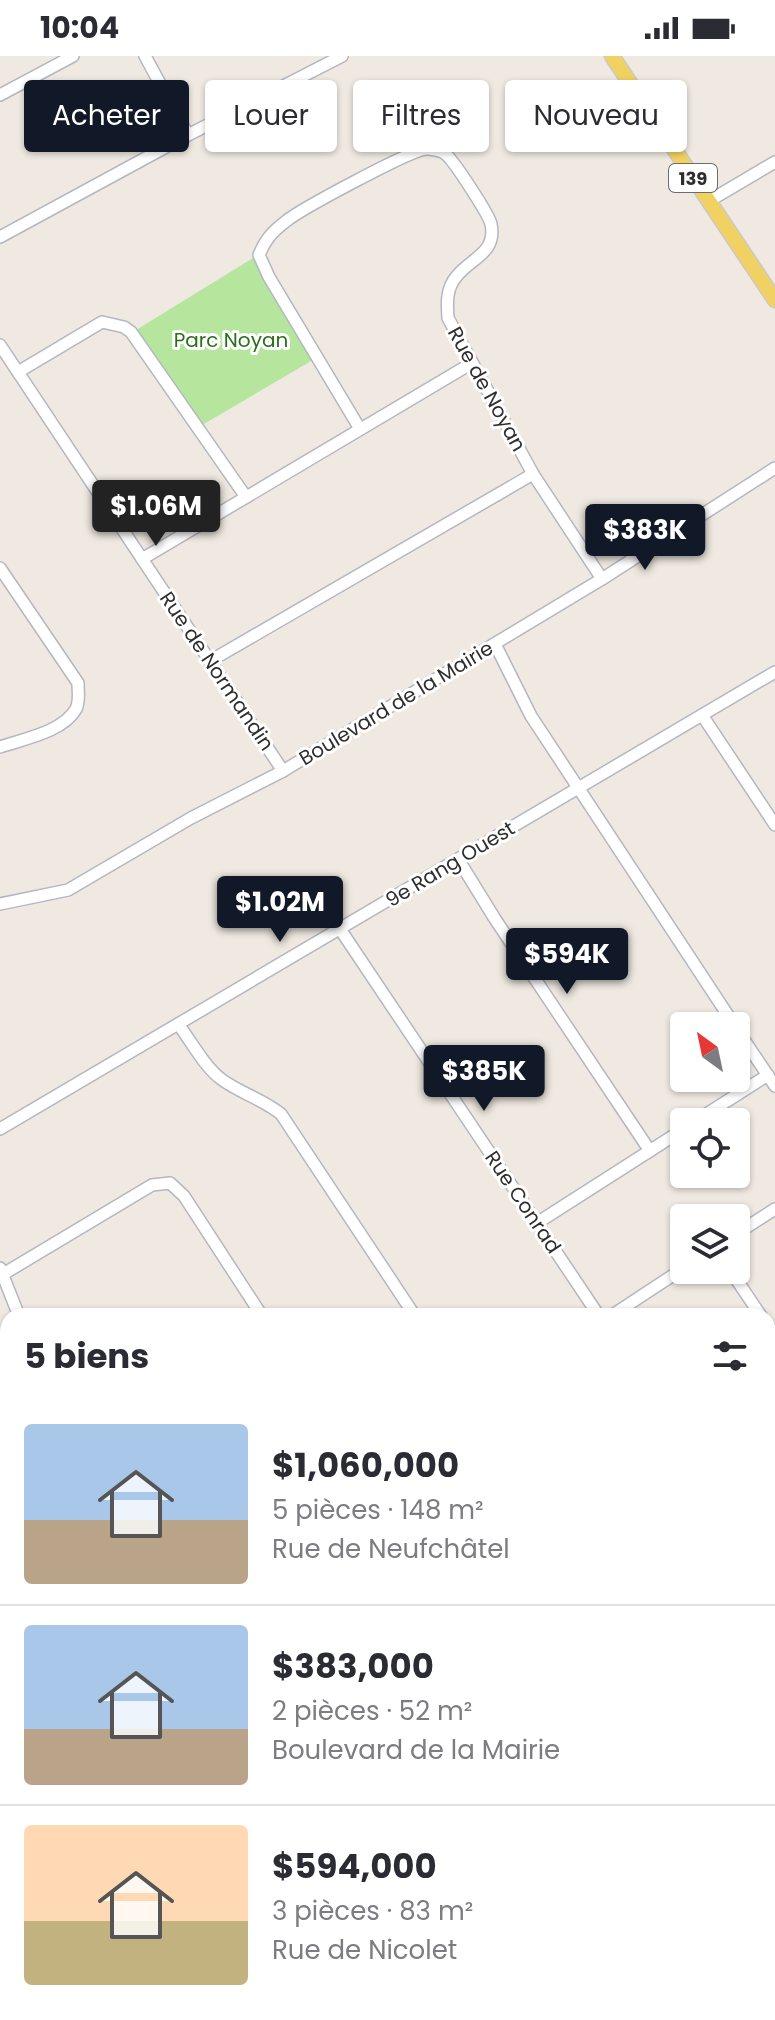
<!DOCTYPE html>
<html lang="fr">
<meta charset="utf-8">
<style>
:root{--surface:#fff;--page:#f2f2f3;--text:#2b2b33;--muted:#7c7c81;--line:#e1e1e2;--accent:#111827}
body{margin:0;font-family:Poppins,sans-serif;background:var(--page);color:var(--text);height:100vh;display:flex;flex-direction:column;font-size:30px;white-space:nowrap}
*{box-sizing:border-box;margin:0}
p{font-size:26px;color:var(--muted)}
.icon{flex:none;width:44px;height:44px;fill:none;stroke:currentColor;stroke-width:2;stroke-linecap:round;stroke-linejoin:round}
.map{position:relative;flex:1;overflow:hidden}
.drawer{position:absolute;left:0px;top:1252px;width:776px;height:712px;display:flex;flex-direction:column;background:var(--surface);border-radius:24px 24px 0 0;box-shadow:0 2px 6px #0004}
.drawer>*{flex:none}
.banner{position:absolute;left:24px;top:24px;width:728px;height:72px;display:flex;gap:16px}
.needle{width:52px;rotate:327deg}
.buttons{position:absolute;left:670px;top:956px;display:grid;gap:16px}
.buttons a{display:grid;place-items:center;width:80px;height:80px;border-radius:8px;background:var(--surface);box-shadow:0 2px 6px #0004;font-size:40px}
.price{position:absolute;translate:-50% -68px;padding:0 18px;border-radius:8px;background:var(--accent);color:#fff;font-size:26px;line-height:52px;filter:drop-shadow(0 2px 4px #0008)}
.price::after{content:'';position:absolute;left:50%;top:48px;width:24px;height:18px;margin-left:-12px;background:inherit;clip-path:polygon(0 0,100% 0,50% 100%)}
.price.active{background:#222;color:#fff}
ul{padding:0;list-style:none}
li{display:flex;align-items:center;gap:24px;height:200px;padding:0 24px}
li+li{border-top:2px solid var(--line)}
li span{display:grid;place-items:center;flex:none;width:224px;height:160px;border-radius:8px;color:#555}
li>.icon{margin-inline-start:auto}
span .icon{width:96px;height:96px;fill:#fffc;stroke-width:1}
li b{font-size:34px}
h2{display:flex;justify-content:space-between;align-items:center;height:96px;padding:0 24px;font-size:34px}
.chip{padding:0 28px;border-radius:8px;background:var(--surface);box-shadow:0 2px 6px #0004;font-size:28px;line-height:72px}
.chip.active{background:var(--accent);color:#fff}
.status{display:flex;justify-content:space-between;align-items:center;height:56px;padding:0 40px;background:var(--surface);direction:ltr}
.status svg{height:22px;fill:currentColor}
.map>svg:first-child{display:block}
</style>
<div class="status"><b>10:04</b><svg viewBox="0 0 49 12"><path d="M0 12V9h3v3zM5 12V6h3v6zM10 12V3h3v9zM15 12V0h3v12zM26 1h20v11H26zM47 4h2v5h-2z"/></svg></div>
<div class="map">
<svg width="775" height="1964" viewBox="0 0 775 1964">
<rect width="100%" height="100%" fill="#efe9e1"/>
<g fill="#b6e59e">
<path d="M258,199l60,102 -121,71 -61,-98z"/>
<path d="M775,1750v157l-7,-16v-137z"/>
</g>
<g fill="none" stroke-linecap="round" stroke-linejoin="round">
<g stroke="#b4b7c1" stroke-width="14">
<g id="minor">
<path d="M145,0l43,79"/>
<path d="M0,39l73,-39"/>
<path d="M709,145l66,-39"/>
<path d="M0,181l188,-102 154,-79"/>
<path d="M0,289l283,426"/>
<path d="M18,316l84,-50 22,5 7,5 115,165"/>
<path d="M360,373l-91,-152 -10,-22c6,-15 13,-23 26,-33 14,-12 127,-73 142,-73 4,0 14,2 17,4 8,4 45,62 47,71 6,30 -21,34 -35,53 -10,12 -9,27 -8,41l85,156 69,105"/>
<path d="M142,503l330,-196"/>
<path d="M0,512l78,115c0,8 2,18 -2,26 -13,23 -53,30 -76,38"/>
<path d="M495,588l36,72 204,310"/>
<path d="M210,605l323,-187"/>
<path d="M702,659l73,110"/>
<path d="M458,803l37,60 155,232"/>
<path d="M0,848l68,-14 123,-72 92,-47 319,-192 173,-111"/>
<path d="M340,873l259,387"/>
<path d="M178,968c13,17 26,42 43,55 19,14 41,20 60,35l134,202"/>
<path d="M736,972l39,58"/>
<path d="M694,1066l74,-47"/>
<path d="M0,1073l775,-457"/>
<path d="M537,1167l147,-94"/>
<path d="M736,1178l39,-25"/>
<path d="M0,1212l19,48"/>
<path d="M730,1214l31,46"/>
<path d="M0,1220l152,-91 18,-2 14,13 78,120"/>
<path d="M611,1260l73,-48"/>
<path d="M768,1270l7,11"/>
<path d="M0,1373l8,-6"/>
<path d="M0,1465l8,12"/>
<path d="M768,1514l7,10"/>
<path d="M0,1691l8,12"/>
<path d="M0,1726l8,-4"/>
<path d="M768,1919l7,16"/>
<path d="M181,1956l6,8"/>
<path d="M646,1956l3,8"/>
<path d="M225,1964l13,-8"/>
<path d="M556,1964l12,-8"/>
</g>
</g>
<g stroke="#c9c9c9" stroke-width="17">
<path id="major" d="M612,0l163,244"/>
</g>
<g stroke="#c9c9c9" stroke-width="19">
<g id="highway">
<path d="M768,1725l7,-5"/>
<path d="M768,1744l7,-5"/>
<path d="M391,1964l13,-8"/>
<path d="M424,1964l12,-8"/>
</g>
</g>
<use href="#minor" stroke="#fff" stroke-width="11"/>
<use href="#major" stroke="#f2d163" stroke-width="14"/>
<use href="#highway" stroke="#ffa35c" stroke-width="16"/>
</g>
<g text-anchor="middle" dominant-baseline="central" stroke-width="6" stroke-linejoin="round" paint-order="stroke">
<rect fill="#fff" stroke="#6d6d6d" stroke-width="2" x="669" y="108" width="48" height="28" rx="6"/>
<g font-size="18" font-weight="bold" fill="#2e2e2e">
<text x="693" y="122">139</text>
</g>
<g font-size="20" fill="#2c6e1b" stroke="#fff">
<text x="231" y="284">Parc Noyan</text>
</g>
<g font-size="20" fill="#2e2e2e" stroke="#fff">
<text transform="translate(487 333) rotate(61)">Rue de Noyan</text>
<text transform="translate(217 615) rotate(56)">Rue de Normandin</text>
<text transform="translate(396 647) rotate(-31)">Boulevard de la Mairie</text>
<text transform="translate(450 808) rotate(-31)">9e Rang Ouest</text>
<text transform="translate(523 1146) rotate(56)">Rue Conrad</text>
</g>
</g>
</svg>
<div class="buttons">
<a><svg class="needle" viewBox="-14 -14 28 28"><path d="M0-13l5 13h-10z" fill="#e53935"/><path d="M0 13l5-13h-10z" fill="#7c7c81"/></svg></a>
<a><svg class="icon" aria-label="locate" viewBox="0 0 24 24"><circle cx="12" cy="12" r="6"/><path d="M12 2v4M12 18v4M2 12h4M18 12h4"/></svg></a>
<a><svg class="icon" aria-label="layers" viewBox="0 0 24 24"><path d="M12 4l9 5-9 5-9-5zM3 14l9 5 9-5"/></svg></a>
</div>
<b class="price active" style="left:156px;top:492px">$1.06M</b>
<b class="price" style="left:645px;top:516px">$383K</b>
<b class="price" style="left:280px;top:888px">$1.02M</b>
<b class="price" style="left:567px;top:940px">$594K</b>
<b class="price" style="left:484px;top:1057px">$385K</b>
<div class="banner">
<a class="chip active">Acheter</a>
<a class="chip">Louer</a>
<a class="chip">Filtres</a>
<a class="chip">Nouveau</a>
</div>
<section class="drawer">
<h2>5 biens<svg class="icon" aria-label="filters" viewBox="0 0 24 24"><path d="M4 7h16M4 17h16"/><circle cx="9" cy="7" r="2"/><circle cx="15" cy="17" r="2"/></svg></h2>
<ul>
<li><span style="background:linear-gradient(#a9c7e8 60%,#b9a48a 0)"><svg class="icon" aria-label="home" viewBox="0 0 24 24"><path d="M3 11l9-7 9 7M6 9v11h12V9"/></svg></span><div><b>$1,060,000</b><p>5 pièces · 148 m²</p><p>Rue de Neufchâtel</p></div></li>
<li><span style="background:linear-gradient(#a9c7e8 65%,#b9a48a 0)"><svg class="icon" aria-label="home" viewBox="0 0 24 24"><path d="M3 11l9-7 9 7M6 9v11h12V9"/></svg></span><div><b>$383,000</b><p>2 pièces · 52 m²</p><p>Boulevard de la Mairie</p></div></li>
<li><span style="background:linear-gradient(#ffd9b3 60%,#c2b280 0)"><svg class="icon" aria-label="home" viewBox="0 0 24 24"><path d="M3 11l9-7 9 7M6 9v11h12V9"/></svg></span><div><b>$594,000</b><p>3 pièces · 83 m²</p><p>Rue de Nicolet</p></div></li>
</ul>
</section>
</div>
